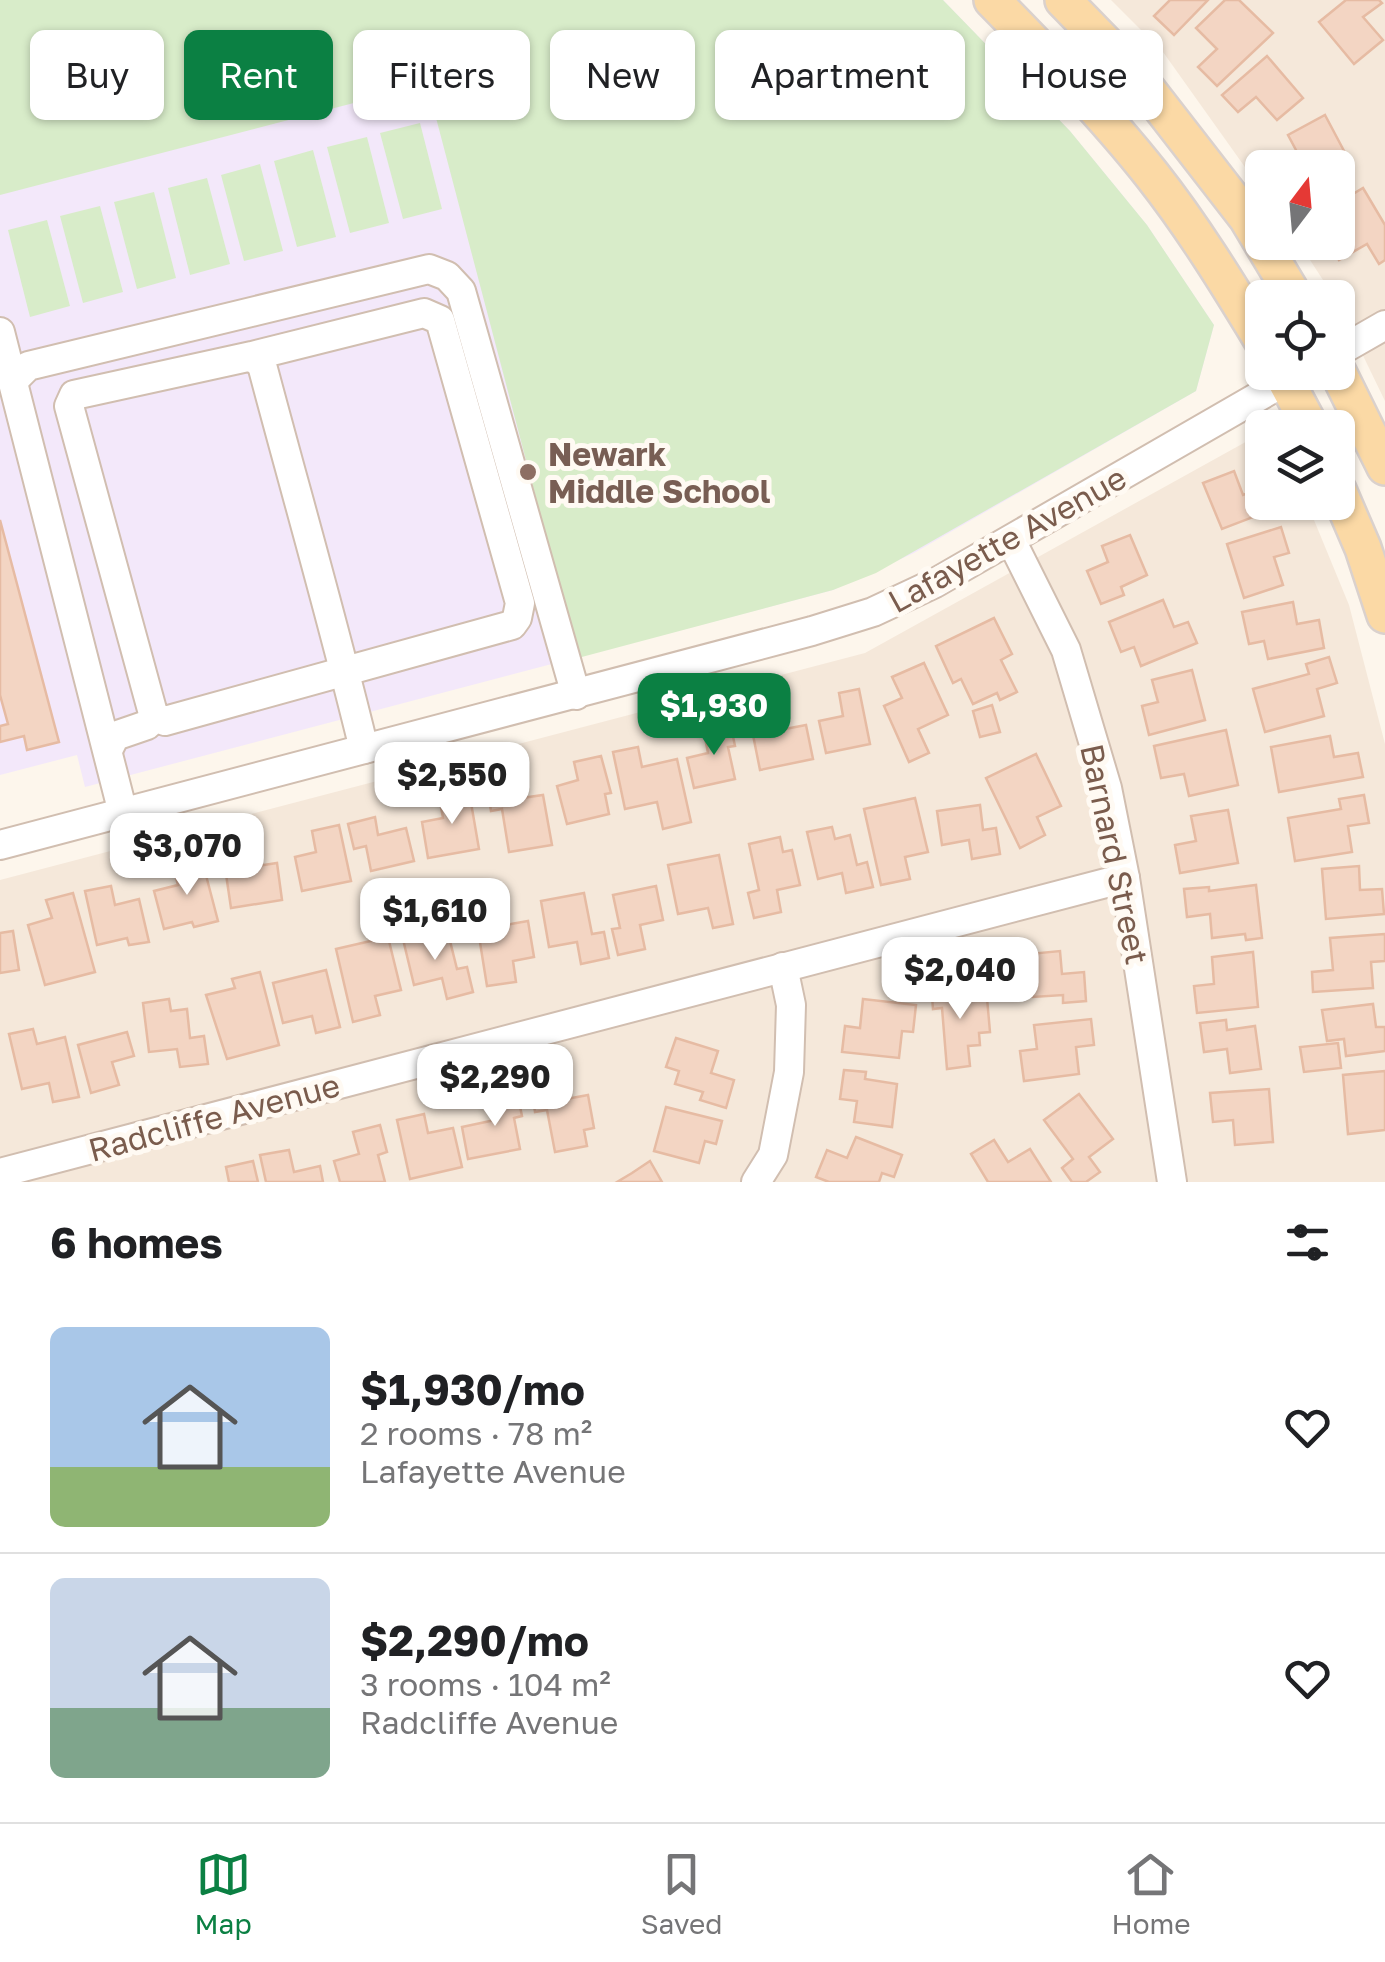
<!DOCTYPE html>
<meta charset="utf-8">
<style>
:root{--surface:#fff;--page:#f2f2f2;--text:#202124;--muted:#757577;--line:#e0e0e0;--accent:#0b8043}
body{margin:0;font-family:"Golos Text",sans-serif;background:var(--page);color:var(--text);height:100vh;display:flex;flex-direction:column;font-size:38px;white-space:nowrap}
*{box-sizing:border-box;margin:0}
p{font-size:32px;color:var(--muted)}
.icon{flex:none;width:55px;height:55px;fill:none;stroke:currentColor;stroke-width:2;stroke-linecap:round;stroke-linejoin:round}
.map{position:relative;height:1182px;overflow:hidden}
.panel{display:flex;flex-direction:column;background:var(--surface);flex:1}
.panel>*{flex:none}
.guide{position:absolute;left:30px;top:30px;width:1325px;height:90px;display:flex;gap:20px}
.needle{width:65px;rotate:16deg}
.buttons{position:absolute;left:1245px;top:150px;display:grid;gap:20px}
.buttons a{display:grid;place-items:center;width:110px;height:110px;border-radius:15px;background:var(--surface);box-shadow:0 2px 8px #0004;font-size:50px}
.price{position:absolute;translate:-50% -85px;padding:0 22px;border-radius:20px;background:#fff;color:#222;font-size:32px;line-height:65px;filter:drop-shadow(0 2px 5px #0008)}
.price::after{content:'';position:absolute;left:50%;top:60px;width:30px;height:22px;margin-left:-15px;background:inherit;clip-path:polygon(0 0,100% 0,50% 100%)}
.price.current{background:var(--accent);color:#fff}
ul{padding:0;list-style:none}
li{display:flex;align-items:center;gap:30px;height:250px;padding:0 50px}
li+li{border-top:2px solid var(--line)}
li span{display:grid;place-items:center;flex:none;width:280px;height:200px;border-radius:15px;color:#555}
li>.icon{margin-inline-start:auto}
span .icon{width:120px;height:120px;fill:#fffc;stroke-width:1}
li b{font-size:42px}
h2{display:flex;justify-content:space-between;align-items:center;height:120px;padding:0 50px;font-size:42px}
.tag{padding:0 35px;border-radius:15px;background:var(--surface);box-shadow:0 2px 8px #0004;font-size:35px;line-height:90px}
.tag.current{background:var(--accent);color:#fff}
.tab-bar{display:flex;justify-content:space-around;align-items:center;height:140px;border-top:2px solid var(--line);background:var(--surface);font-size:28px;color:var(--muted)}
.tab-bar a{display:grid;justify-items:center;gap:5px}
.tab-bar .current{color:var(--accent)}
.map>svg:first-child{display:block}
</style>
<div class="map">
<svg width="1385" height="1182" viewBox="0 0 1385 1182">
<rect width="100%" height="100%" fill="#fdf6ec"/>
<g fill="#f5e8da">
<path d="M1111,0h274v401l-47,-97v-6l-4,-1 -35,-54 39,-1v-74h-76v23l-99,-139z"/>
<path d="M1251,439h11v63l45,1 42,102 36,139v438h-1385v-302l865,-227z"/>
</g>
<path fill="#f3e8fa" d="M0,0h943l127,131 77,94 67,100 -18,66 -282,162 -81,37 -748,197 -8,-32 -77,20z"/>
<g fill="#d8ecc9">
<path d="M0,0h943l127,131 77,94 67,100 -18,66 -320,182 -43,17 -255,68 -148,-563 88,-22 -3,-12 -515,134z"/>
<path d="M420,123l22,86 -39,10 -23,-86z"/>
<path d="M367,137l22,86 -39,10 -23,-86z"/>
<path d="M313,150l23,87 -39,10 -23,-86z"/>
<path d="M260,164l23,87 -39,10 -23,-86z"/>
<path d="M207,178l23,86 -40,11 -22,-87z"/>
<path d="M154,192l22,86 -39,11 -23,-87z"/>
<path d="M100,206l23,86 -40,11 -23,-87z"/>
<path d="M47,220l23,86 -40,11 -22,-87z"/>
</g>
<g fill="#f3d5c3" stroke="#e6bba3" stroke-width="2.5">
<path d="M1170,0h38l-34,35 -20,-19z"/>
<path d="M1225,0h14l34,33 -56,53 -19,-19 19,-18 -21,-21z"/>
<path d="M1346,0h33l3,3 -19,14 20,23 -29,24 -35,-42z"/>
<path d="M1267,56l36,42 -26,22 -21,-23 -18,15 -16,-17z"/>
<path d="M1325,115l27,51 -14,8v-6h-39l5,-3 -16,-30z"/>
<path d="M1363,188l22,37v35l-6,4 -12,-20 -28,16 -11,-18h10v-39z"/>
<path d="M1234,471l9,24 19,-7v14h10l2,7 -52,20 -19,-46z"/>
<path d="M0,520l59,222 -32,8 -3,-14 -24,6v-16l8,-2 -8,-29z"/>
<path d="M1281,527l8,26 -15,4 9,28 -39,13 -17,-54z"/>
<path d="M1130,535l17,40 -26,12 3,8 -23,9 -14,-33 21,-9 -6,-16z"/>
<path d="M1163,600l11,27 14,-5 9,21 -56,23 -7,-19 -13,5 -12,-30z"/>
<path d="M1293,602l4,22 22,-4 5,28 -56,11 -4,-18 -15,3 -7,-32z"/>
<path d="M994,618l18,36 -11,6 16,32 -17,8 -3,-7 -24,11 -12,-25 -8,4 -17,-37z"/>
<path d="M1329,657l8,26 -20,6 7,27 -59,16 -12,-43 56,-15 -3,-10z"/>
<path d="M924,663l24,52 -30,14 11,24 -20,9 -25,-56 18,-8 -10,-21z"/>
<path d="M1192,670l13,50 -56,15 -7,-29 16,-4 -6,-22z"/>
<path d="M859,689l11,55 -44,9 -7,-32 24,-5 -4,-23z"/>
<path d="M992,705l8,27 -20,5 -7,-26z"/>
<path d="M777,710l3,20 26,-5 7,34 -53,11 -11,-55z"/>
<path d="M730,722l5,24 -7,1 7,32 -41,9 -7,-30 21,-5 -5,-25z"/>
<path d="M1226,730l12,55 -49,11 -5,-22 -23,4 -7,-32z"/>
<path d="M1330,736l4,21 24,-4 5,24 -84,15 -8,-45z"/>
<path d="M638,747l4,20 35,-8 14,63 -28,7 -6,-27 -32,7 -12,-57z"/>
<path d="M1036,754l25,52 -24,11 8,18 -25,13 -34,-70z"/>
<path d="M601,756l10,37 -6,1 4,20 -42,10 -10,-38 21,-6 -4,-18z"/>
<path d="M512,781l3,18 28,-4 9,50 -43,7 -7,-43 -11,2 -4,-26z"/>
<path d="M469,791l10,58 -51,9 -6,-36 21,-4 -4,-22z"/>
<path d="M1364,795l5,28 -21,3 4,26 -57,9 -7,-43 53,-9 -2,-10z"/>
<path d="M915,798l13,54 -23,5 5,22 -29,6 -17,-76z"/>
<path d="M980,805l3,25 13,-2 4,26 -28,5 -3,-19 -27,5 -5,-34z"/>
<path d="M1228,810l10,53 -58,10 -5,-28 21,-4 -5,-25z"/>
<path d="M375,817l3,18 28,-7 8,33 -43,10 -5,-25 -12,3 -6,-25z"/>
<path d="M339,825l12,56 -49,10 -7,-34 21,-5 -4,-21z"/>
<path d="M832,827l3,12 15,-4 7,30 10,-3 6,25 -27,6 -4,-20 -24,6 -11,-47z"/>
<path d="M780,837l3,15 9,-2 8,35 -23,5 4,22 -27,6 -6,-25 11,-3 -10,-46z"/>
<path d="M247,850l3,17 27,-4 5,37 -51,8 -8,-54z"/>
<path d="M719,855l14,69 -20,4 -5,-20 -30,6 -10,-49z"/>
<path d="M202,860l16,61 -24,6 -2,-5 -28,7 -10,-38 24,-6 -5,-18z"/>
<path d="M1359,866l1,24 22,-1 2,25 -58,5 -4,-50z"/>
<path d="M1256,885l6,53 -16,2 -1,-6 -33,4 -2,-24 -23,3 -3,-28 25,-2v4z"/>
<path d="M111,886l4,19 24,-6 10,43 -20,3 -2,-7 -30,7 -12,-54z"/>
<path d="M656,886l7,34 -23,5 5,24 -27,6 -6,-26 8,-1 -7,-33z"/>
<path d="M73,893l22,79 -50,13 -17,-60 24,-7 -6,-18z"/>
<path d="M584,893l8,41 12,-2 5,26 -28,6 -4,-22 -28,5 -8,-46z"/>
<path d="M528,921l6,36 -21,4 3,21 -29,4 -9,-56z"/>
<path d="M425,926l5,19 20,-4 7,28 10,-2 6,25 -26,7 -5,-21 -28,7 -13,-54z"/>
<path d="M13,931l6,39 -19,3v-40z"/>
<path d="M1385,934v27l-14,1 2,26 -60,4 -1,-20 21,-2 -3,-32z"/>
<path d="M388,937l13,53 -26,6 5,19 -27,7 -17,-73z"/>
<path d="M1060,951l2,23 22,-2 2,29 -23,2v-8l-30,2 -4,-43z"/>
<path d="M1253,952l5,55 -61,6 -3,-27 20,-2 -2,-27z"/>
<path d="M326,970l14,57 -24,6 -4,-17 -29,7 -10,-40z"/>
<path d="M260,972l19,73 -52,14 -21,-64 29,-7 -3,-9z"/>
<path d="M959,981l2,19 26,-2 3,34 -11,1 1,12 -12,1 2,20 -23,3 -5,-61 -9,1 -2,-26z"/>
<path d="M169,999l2,12 16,-2 3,29 14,-2 4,28 -28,3 -3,-18 -28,3 -6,-49z"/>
<path d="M863,999l53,6 -3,27 -11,-1 -3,27 -57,-6 3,-26 15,2z"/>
<path d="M1373,1004l3,23h9v24l-39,5 -2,-17 -17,2 -5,-31z"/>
<path d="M1091,1019l3,26 -18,2 3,27 -55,7 -4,-30 17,-2 -3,-24z"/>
<path d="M1226,1020l1,10 28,-4 6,43 -31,4 -3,-24 -23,3 -4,-29z"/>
<path d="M33,1029l4,15 28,-7 14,60 -26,5 -4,-19 -27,6 -13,-55z"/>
<path d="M127,1032l7,24 -22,6 7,23 -28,8 -13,-48z"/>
<path d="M676,1038l42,13 -7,22 23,7 -8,28 -26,-8 3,-8 -28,-8 4,-13 -13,-4z"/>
<path d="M1338,1043l3,25 -37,4 -4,-25z"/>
<path d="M844,1070l22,2 -1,7 32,5 -5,43 -38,-5 3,-21 -17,-2z"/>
<path d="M1385,1071v59l-37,4 -5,-59z"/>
<path d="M557,1081l4,19 27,-5 6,33 -10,2 3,16 -32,6 -8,-42 -12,2 -4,-26z"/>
<path d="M1269,1089l4,53 -38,3 -2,-25 -20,2 -3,-29z"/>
<path d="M517,1092l5,24 -8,2 6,31 -52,10 -6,-32 33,-7 -4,-22z"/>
<path d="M1079,1094l34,45 -24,18 11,15 -14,10h-14l-10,-14 11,-9 -29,-39z"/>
<path d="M666,1107l56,14 -6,23 -11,-3 -6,22 -45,-12z"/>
<path d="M424,1114l4,19 25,-5 9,39 -52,12 -13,-59z"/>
<path d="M380,1125l7,27 -9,3 7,27h-45l-6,-21 25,-7 -6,-22z"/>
<path d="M856,1137l46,18 -8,22 -12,-4 -3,9h-50l-13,-5 11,-27 20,8z"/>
<path d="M994,1140l14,22 22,-13 21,33h-63l-17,-28z"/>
<path d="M289,1150l5,22 26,-6 3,16h-57l-6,-27z"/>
<path d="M253,1161l5,21h-29l-3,-15z"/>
<path d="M650,1161l12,21h-45l15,-9z"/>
</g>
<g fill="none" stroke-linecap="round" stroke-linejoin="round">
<g stroke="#d1beb0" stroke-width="32">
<g id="minor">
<path d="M0,332l123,481"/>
<path d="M1338,352l47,-27"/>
<path d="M252,356l172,-43 16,7 80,283 -3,15 -5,7 -347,96 -11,-4 -85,-311 5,-11 178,-39 10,9c34,128 71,256 102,384"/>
<path d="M15,379l13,-13 401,-97 18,7 14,15 115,404"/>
<path d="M1011,540l55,110 41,138 18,90 47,304"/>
<path d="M108,750l7,-14 32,-11 7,-8"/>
<path d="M0,845l812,-214 61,-19 62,-29 366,-211"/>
<path d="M0,1173l1125,-295"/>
<path d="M756,1182l17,-27 16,-83 2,-67 -8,-38"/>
</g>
</g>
<g stroke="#dad1cd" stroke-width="40">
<g id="major">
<path d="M992,0c55,56 111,113 160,175 41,52 76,109 110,165"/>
<path d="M1063,0l73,75 111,143 48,80"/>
<path d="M1281,372l30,56"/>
<path d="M1338,372l47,95"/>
<path d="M1338,490l25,58 22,67"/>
</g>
</g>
<use href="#minor" stroke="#fff" stroke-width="28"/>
<use href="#major" stroke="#fbd9a5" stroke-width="35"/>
</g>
<circle fill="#8d6e63" stroke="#fffaf3" stroke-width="4" cx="528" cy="472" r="10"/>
<g text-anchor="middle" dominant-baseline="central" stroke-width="10" stroke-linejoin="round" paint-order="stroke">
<g font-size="32" font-weight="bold" fill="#785e54" stroke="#fffaf3" text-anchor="start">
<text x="548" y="454">Newark<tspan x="548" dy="37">Middle School</tspan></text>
</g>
<g font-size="32" fill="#7a5c4d" stroke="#fffaf3">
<text transform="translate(1007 539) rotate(-29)">Lafayette Avenue</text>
<text transform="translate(1115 854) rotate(78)">Barnard Street</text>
<text transform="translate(214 1117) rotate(-15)">Radcliffe Avenue</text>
</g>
</g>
</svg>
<div class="buttons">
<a><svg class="needle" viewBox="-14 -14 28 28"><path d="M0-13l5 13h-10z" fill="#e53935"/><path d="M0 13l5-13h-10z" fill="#757577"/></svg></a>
<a><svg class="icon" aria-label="locate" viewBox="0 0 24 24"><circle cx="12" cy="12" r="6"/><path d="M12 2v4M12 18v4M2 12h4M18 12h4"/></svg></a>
<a><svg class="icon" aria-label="layers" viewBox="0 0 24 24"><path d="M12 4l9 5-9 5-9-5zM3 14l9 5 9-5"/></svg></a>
</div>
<b class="price current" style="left:714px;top:758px">$1,930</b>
<b class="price" style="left:452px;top:827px">$2,550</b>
<b class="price" style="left:187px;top:898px">$3,070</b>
<b class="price" style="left:435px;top:963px">$1,610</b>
<b class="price" style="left:960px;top:1022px">$2,040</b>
<b class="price" style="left:495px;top:1129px">$2,290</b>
<div class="guide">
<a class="tag">Buy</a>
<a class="tag current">Rent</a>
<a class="tag">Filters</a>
<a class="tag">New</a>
<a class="tag">Apartment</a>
<a class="tag">House</a>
</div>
</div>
<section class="panel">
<h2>6 homes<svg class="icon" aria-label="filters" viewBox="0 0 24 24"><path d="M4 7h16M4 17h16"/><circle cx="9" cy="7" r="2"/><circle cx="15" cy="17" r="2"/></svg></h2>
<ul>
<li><span style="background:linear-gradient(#a9c7e8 70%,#8fb573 0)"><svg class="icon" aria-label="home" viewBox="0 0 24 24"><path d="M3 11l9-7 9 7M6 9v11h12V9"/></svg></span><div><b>$1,930/mo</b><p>2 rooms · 78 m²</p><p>Lafayette Avenue</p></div><svg class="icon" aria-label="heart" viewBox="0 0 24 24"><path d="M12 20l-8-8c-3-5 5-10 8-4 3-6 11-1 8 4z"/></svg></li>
<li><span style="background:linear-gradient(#c9d6e8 65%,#7fa58c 0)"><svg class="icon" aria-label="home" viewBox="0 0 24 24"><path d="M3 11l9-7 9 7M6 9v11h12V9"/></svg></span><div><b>$2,290/mo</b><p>3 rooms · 104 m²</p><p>Radcliffe Avenue</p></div><svg class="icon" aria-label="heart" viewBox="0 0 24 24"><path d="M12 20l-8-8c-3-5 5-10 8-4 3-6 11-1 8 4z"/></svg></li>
</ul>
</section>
<nav class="tab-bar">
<a class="current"><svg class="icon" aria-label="map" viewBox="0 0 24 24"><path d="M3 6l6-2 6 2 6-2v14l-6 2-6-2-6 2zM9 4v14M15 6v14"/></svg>Map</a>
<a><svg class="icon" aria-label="saved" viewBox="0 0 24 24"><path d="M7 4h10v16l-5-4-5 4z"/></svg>Saved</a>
<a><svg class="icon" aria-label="home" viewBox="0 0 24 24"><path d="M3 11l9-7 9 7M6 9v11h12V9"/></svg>Home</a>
</nav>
